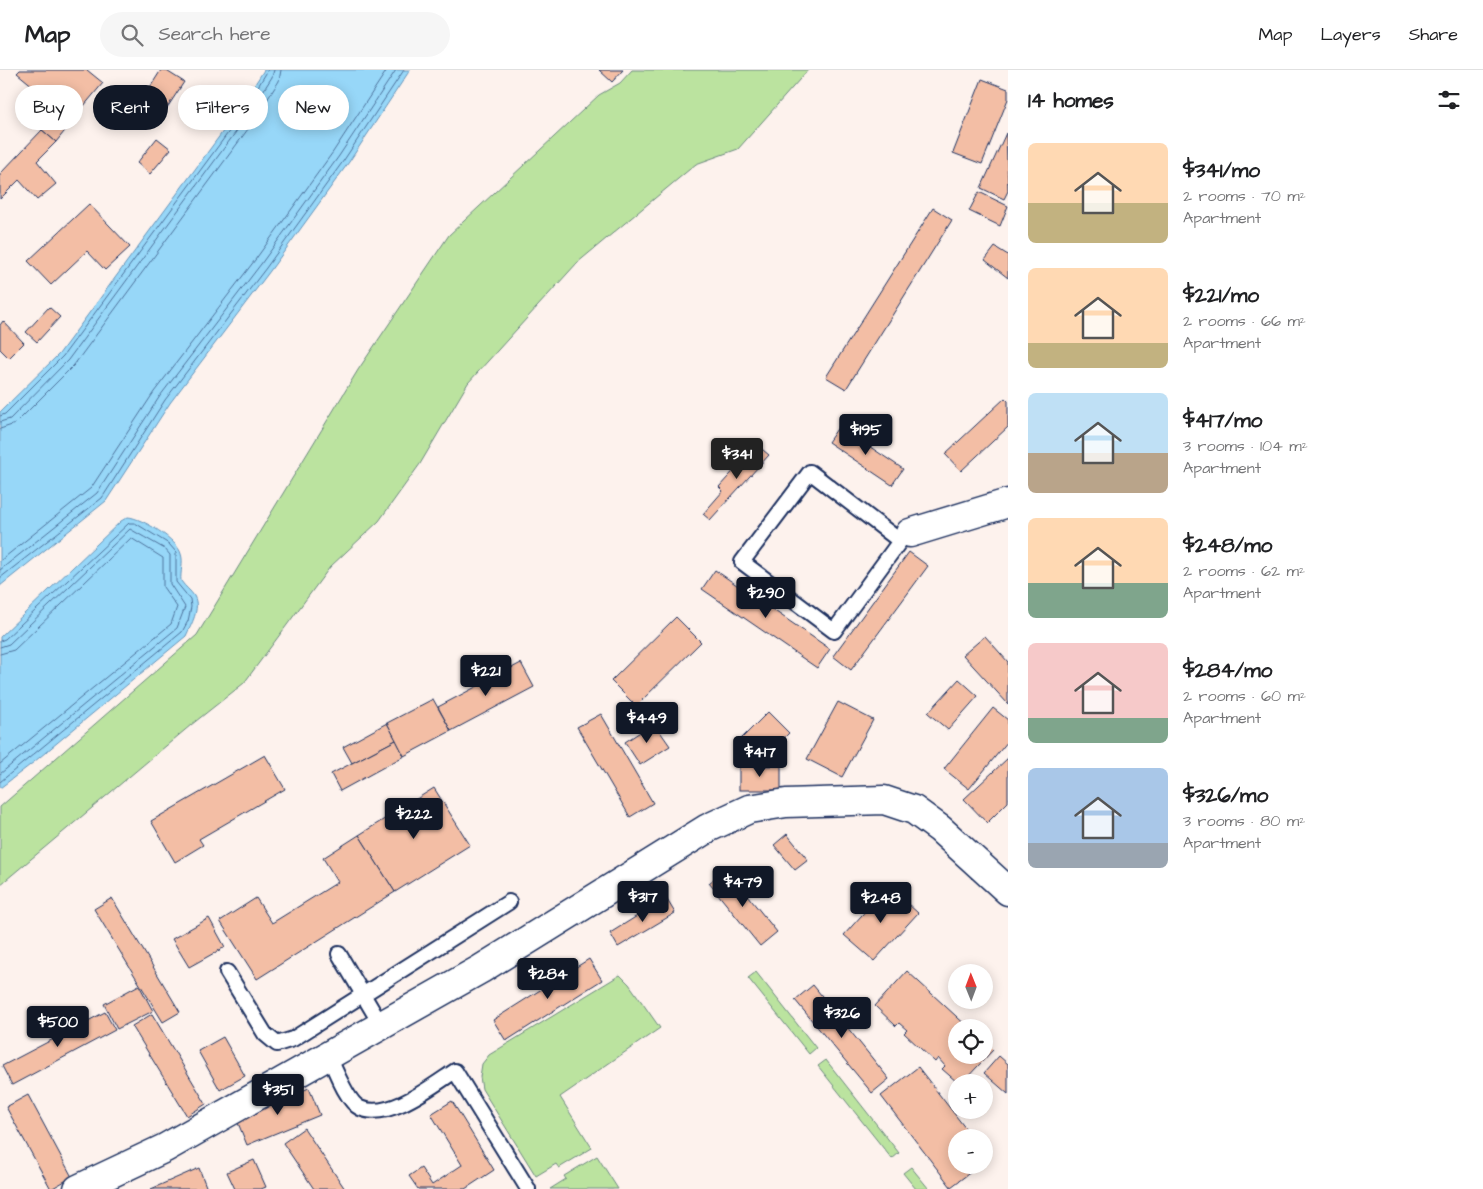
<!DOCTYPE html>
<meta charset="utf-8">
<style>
:root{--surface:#fff;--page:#f6f6f6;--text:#202124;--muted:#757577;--line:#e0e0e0;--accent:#111827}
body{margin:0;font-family:"Architects Daughter",sans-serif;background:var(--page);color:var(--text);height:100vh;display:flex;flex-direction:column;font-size:19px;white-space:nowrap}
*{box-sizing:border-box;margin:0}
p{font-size:16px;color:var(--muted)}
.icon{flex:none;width:28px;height:28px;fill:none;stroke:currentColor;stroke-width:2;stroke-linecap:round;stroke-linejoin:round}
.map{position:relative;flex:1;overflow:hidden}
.panel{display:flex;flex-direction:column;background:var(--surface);width:475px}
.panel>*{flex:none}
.top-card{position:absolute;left:15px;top:15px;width:475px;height:45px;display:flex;gap:10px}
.needle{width:32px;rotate:359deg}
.controls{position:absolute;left:948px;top:894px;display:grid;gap:10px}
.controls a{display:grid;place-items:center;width:45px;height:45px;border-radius:50%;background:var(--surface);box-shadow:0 2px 12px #0003;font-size:25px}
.price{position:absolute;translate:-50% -42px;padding:0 11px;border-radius:5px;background:var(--accent);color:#fff;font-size:16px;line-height:32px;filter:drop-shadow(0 1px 2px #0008)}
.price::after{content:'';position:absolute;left:50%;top:30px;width:15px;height:11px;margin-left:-8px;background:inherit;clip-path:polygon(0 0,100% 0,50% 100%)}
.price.active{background:#222;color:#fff}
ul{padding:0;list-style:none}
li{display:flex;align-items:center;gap:15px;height:125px;padding:0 20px}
li span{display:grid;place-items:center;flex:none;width:140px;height:100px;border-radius:8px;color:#555}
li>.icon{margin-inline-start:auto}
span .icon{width:60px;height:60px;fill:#fffc;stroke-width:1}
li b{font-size:21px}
h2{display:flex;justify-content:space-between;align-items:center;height:60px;padding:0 20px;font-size:21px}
.pill{padding:0 18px;border-radius:22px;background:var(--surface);box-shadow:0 2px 12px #0003;font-size:18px;line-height:45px}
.pill.active{background:var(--accent);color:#fff}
header{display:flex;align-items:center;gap:30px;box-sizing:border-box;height:70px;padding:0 25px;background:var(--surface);border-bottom:1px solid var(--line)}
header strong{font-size:24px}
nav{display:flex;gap:28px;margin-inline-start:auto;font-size:18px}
.search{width:350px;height:45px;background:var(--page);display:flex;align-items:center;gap:12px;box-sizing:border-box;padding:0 18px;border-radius:28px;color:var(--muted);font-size:19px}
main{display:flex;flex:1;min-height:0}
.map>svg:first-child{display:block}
</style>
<header>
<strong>Map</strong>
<div class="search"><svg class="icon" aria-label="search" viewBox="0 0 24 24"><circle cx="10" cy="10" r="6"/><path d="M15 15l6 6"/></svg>Search here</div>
<nav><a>Map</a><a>Layers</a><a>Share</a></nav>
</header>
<main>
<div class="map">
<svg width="1008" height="1119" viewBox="0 0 1008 1119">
<rect width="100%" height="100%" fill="#fdf2ed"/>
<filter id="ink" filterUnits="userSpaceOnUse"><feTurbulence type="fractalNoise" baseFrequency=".02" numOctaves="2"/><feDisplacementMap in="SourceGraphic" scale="10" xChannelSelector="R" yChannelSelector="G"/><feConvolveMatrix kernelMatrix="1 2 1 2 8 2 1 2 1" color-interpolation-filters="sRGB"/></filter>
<g filter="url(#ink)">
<g fill="#bbe39f" stroke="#6b897e">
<path d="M632,0h176l-70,79 -42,15 -119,99 -109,120 -48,81 -41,57 -49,46 -86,116 -53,42 -191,160v-78l197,-172 161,-265 91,-135 150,-140 21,-12z"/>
<path d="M756,902l60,76 -7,6 -61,-76z"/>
<path d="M620,905l9,9 31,44 -100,69 32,51 -33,20 -3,-4 -20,12 -54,-87 -2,-12 2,-13 7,-9z"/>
<path d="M826,990l73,93 -7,6 -74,-93z"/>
<path d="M597,1086l21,33h-68l16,-10 -2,-3z"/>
<path d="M911,1097l18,22h-13l-13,-16z"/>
</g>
<g fill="#97d7f8" stroke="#6594ba">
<path d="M264,0h146l-61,92 -79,109 -100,132 -64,98 -106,85v-174l59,-58 176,-239z"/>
<path d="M128,447c14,1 50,23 53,37 3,8 -1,18 0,27 4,6 10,10 13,15 7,12 -3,29 -8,40l-152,126 -34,26v-151l121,-116z"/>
</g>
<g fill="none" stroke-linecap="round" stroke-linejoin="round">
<g stroke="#4d729c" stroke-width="1">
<path d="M0,346l5,-2 58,-58 176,-238 29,-48"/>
<path d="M0,352l10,-3 58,-59 176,-239 28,-44 2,-7"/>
<path d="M0,359l15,-5 59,-59 177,-240 28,-44 2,-11"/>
<path d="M0,491l91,-73 63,-96 101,-132 78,-108 54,-82"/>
<path d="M0,500l97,-77 63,-97 101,-132 78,-108 57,-86"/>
<path d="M0,508l102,-80 63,-98 101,-132 78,-108 60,-90"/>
<path d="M0,571l5,-2 124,-116h6l34,21 7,8v30l14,17 1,8 -3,14 -6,11 -182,150"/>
<path d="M0,577l9,-3 121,-115 35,20 5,6v29l15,23 -8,21 -177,146"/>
<path d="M0,584l14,-4 117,-112 32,20v29l14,20 -6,17 -171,140"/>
</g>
</g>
<g fill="#f3bea5" stroke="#1b2f5e">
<path d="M20,0h67l16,13 -30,36 -56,-46z"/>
<path d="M161,0h4l19,12 -21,32 -21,-14z"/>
<path d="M599,0h24l-11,12z"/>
<path d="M982,9l26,10v10l-26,65 -29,-11z"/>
<path d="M35,21l37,31 -16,20 -37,-32z"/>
<path d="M42,60l14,12 -19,19 19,23 -19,16 -18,-20 -19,19v-25z"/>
<path d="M1006,63l2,58 -4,8 -23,-11z"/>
<path d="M157,68l14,11 -21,25 -13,-11z"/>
<path d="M979,122l29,14 -8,20 -31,-15z"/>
<path d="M89,134l41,43 -25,23 -18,-19 -36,34 -23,-24z"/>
<path d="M933,138l19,12 -106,169 -20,-12z"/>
<path d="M995,177l13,8v23l-23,-18z"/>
<path d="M49,237l11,10 -23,25 -11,-10z"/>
<path d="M3,251l21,22 -15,15 -9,-9v-24z"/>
<path d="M1005,328l3,3v26l-47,44 -16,-17z"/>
<path d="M839,356l64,43 -11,16 -64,-43z"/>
<path d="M757,375l12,10 -59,65 -7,-6 20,-23 -4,-4z"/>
<path d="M909,482l19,14 -77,104 -18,-14z"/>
<path d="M715,500l115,79 -13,19 -115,-79z"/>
<path d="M676,547l25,25 -65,64 -25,-25z"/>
<path d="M985,566l23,26v42l-45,-49z"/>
<path d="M521,593l13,24 -83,44 -13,-24z"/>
<path d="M959,609l19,17 -30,34 -20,-17z"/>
<path d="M433,629l18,32 -47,25 -17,-33z"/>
<path d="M838,632l35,18 -31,57 -35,-18z"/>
<path d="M993,638l15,12v21l-39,48 -25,-20z"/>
<path d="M768,642l21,21 -8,8 5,4 -12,12 -5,-4 -7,7 -21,-21z"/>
<path d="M601,644l52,89 -23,14 -53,-90z"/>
<path d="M387,653l9,17 -44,23 -9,-16z"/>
<path d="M654,653l16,23 -30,19 -15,-23z"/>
<path d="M396,670l8,16 -64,35 -9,-17z"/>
<path d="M265,685l20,34 -86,50 4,6 -28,17 -24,-41z"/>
<path d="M1008,688v44l-21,21 -23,-24z"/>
<rect x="739" y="696" width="42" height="24"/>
<path d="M434,718l36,57 -75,47 -36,-57z"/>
<path d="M787,764l21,26 -13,10 -21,-25z"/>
<path d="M359,765l36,57 -138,87 -37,-58 36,-23 16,25 66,-41 -15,-24z"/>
<path d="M726,799l51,63 -17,14 -51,-63z"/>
<path d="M888,816l30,27 -44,48 -30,-26z"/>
<path d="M112,828l68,114 -17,10 -69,-113z"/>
<path d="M666,828l9,15 -57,34 -8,-14z"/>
<path d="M209,848l16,29 -36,20 -17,-28z"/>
<path d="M589,889l13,21 -96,61 -13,-21z"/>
<path d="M907,901l62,57h-13v27h28v-14l9,9 -30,32h-6l-15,-13 3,-3 -7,-8 -3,4 -31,-29 3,-3 -8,-7 -3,3 -21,-20z"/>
<path d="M139,915l14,26 -36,18 -13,-25z"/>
<path d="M813,915l76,94 -17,14 -77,-93z"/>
<path d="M105,942l10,18 -103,55 -10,-19z"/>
<path d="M152,944l54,90 -19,12 -55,-90z"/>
<path d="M223,967l22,39 -25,14 -22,-39z"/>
<path d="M999,986l9,8v30l-24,-21z"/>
<path d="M918,997l55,71h-17v27h24l-29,22 -70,-91z"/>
<path d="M309,1018l11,27 -73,30 -11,-27z"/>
<path d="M28,1025l44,82 -21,12 -45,-82z"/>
<path d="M452,1031l42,69 -29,19h-47l-9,-13 12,-8 11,17 30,-20 -31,-51z"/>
<path d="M304,1058l41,61h-31l-31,-46z"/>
<path d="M984,1081l5,7 -5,4z"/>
<path d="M254,1090l12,27 -5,2h-26l-8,-17z"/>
<path d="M199,1098l8,21h-56z"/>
</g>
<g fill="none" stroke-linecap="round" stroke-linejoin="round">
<g stroke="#1b2f5e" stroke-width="18">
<g id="lane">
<path d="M900,471l-90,-69 -68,90 92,69 66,-90 10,-8"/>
<path d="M339,884l42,71"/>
<path d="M227,902l38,62 12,10 16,-5 216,-137"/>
<path d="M328,984c6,13 19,48 32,54 28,13 72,-22 95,-37l73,118"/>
</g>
</g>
<g stroke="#1b2f5e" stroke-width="31">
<g id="street">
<path d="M910,463l98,-30"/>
<path d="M78,1119l87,-41 316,-179 227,-141 41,-19 37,-6 98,-3 30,10 26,19 68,62"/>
</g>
</g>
<use href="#lane" stroke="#fff" stroke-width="14"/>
<use href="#street" stroke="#fff" stroke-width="28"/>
</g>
</g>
</svg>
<div class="controls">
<a><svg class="needle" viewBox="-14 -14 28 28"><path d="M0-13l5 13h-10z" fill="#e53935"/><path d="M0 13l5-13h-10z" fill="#757577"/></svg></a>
<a><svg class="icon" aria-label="locate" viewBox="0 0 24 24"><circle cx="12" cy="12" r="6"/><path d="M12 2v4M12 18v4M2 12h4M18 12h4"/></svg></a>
<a>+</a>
<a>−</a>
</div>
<b class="price" style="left:866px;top:386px">$195</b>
<b class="price active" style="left:737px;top:410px">$341</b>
<b class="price" style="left:766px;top:549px">$290</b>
<b class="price" style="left:486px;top:627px">$221</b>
<b class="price" style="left:647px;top:674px">$449</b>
<b class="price" style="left:760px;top:708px">$417</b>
<b class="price" style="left:414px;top:770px">$222</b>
<b class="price" style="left:743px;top:838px">$479</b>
<b class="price" style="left:643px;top:853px">$317</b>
<b class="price" style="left:881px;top:854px">$248</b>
<b class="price" style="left:548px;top:930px">$284</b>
<b class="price" style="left:842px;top:969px">$326</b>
<b class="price" style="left:58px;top:978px">$500</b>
<b class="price" style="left:278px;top:1046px">$351</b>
<div class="top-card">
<a class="pill">Buy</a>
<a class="pill active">Rent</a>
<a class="pill">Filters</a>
<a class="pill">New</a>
</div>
</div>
<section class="panel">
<h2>14 homes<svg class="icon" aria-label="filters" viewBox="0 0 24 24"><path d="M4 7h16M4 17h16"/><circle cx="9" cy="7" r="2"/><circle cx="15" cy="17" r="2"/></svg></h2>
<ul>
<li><span style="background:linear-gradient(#ffd9b3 60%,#c2b280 0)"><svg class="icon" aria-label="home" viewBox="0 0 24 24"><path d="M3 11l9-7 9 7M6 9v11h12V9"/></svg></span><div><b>$341/mo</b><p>2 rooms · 70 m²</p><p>Apartment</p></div></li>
<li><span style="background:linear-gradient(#ffd9b3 75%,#c2b280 0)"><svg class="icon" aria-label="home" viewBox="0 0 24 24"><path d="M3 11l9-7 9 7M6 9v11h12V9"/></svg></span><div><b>$221/mo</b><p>2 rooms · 66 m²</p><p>Apartment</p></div></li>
<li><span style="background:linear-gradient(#bfe0f5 60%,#b9a48a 0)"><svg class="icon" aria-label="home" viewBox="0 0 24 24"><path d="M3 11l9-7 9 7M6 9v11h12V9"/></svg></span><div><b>$417/mo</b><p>3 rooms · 104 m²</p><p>Apartment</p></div></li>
<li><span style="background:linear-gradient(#ffd9b3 65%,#7fa58c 0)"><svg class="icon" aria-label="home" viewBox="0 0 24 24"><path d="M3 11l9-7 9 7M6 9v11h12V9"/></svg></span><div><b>$248/mo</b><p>2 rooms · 62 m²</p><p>Apartment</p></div></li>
<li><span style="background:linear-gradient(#f6c9c9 75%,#7fa58c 0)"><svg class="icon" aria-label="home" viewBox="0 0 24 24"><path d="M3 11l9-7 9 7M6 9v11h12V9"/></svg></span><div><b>$284/mo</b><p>2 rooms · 60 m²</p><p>Apartment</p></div></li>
<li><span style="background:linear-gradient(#a9c7e8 75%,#9aa5b1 0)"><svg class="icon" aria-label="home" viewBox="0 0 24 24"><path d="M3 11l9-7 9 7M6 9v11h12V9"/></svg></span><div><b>$326/mo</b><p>3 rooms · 80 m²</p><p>Apartment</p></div></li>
</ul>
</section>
</main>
